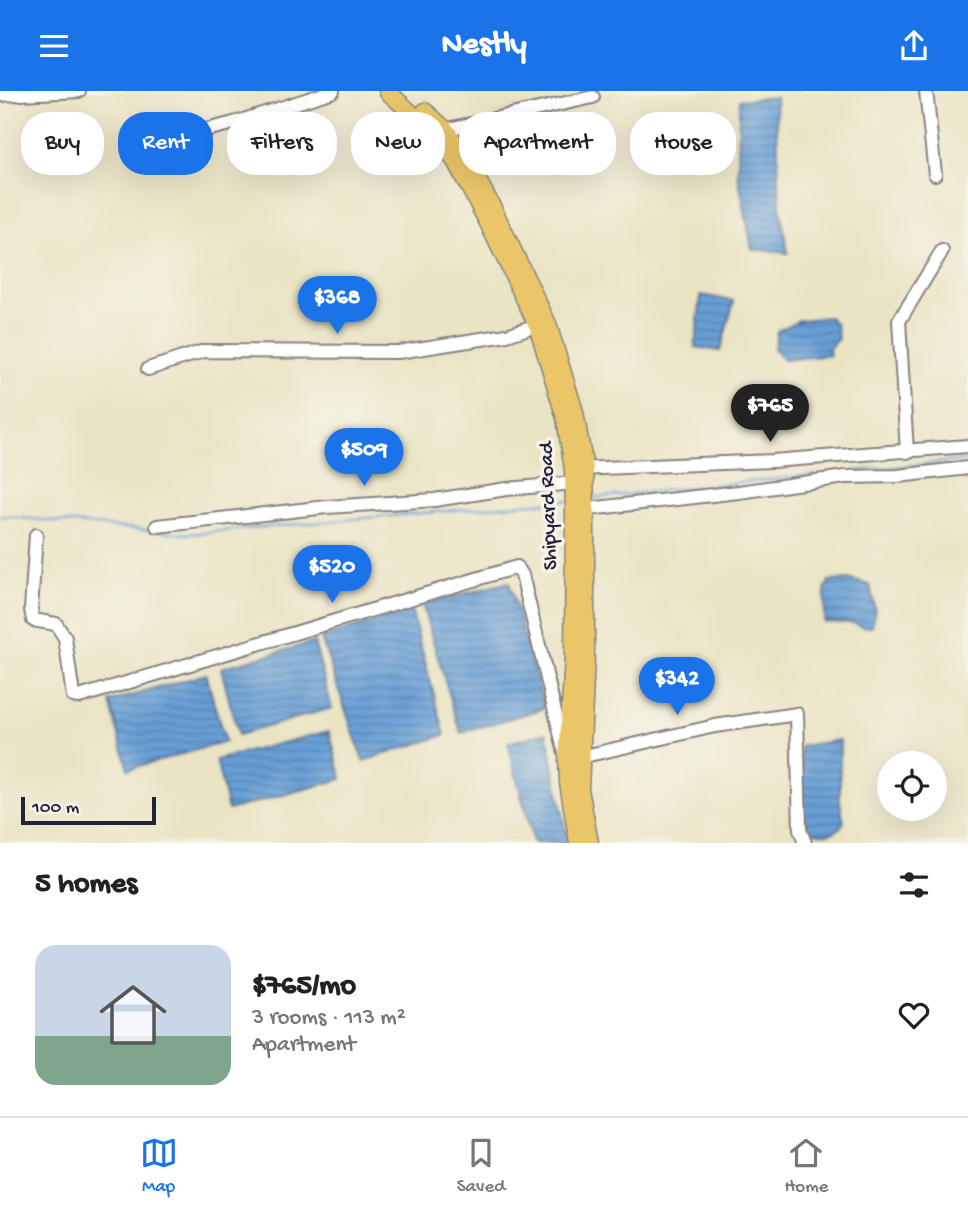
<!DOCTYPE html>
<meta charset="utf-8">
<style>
:root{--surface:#fff;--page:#f6f6f6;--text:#222;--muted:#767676;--line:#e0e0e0;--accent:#1a73e8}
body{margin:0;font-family:"Gochi Hand",sans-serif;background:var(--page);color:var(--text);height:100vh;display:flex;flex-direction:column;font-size:26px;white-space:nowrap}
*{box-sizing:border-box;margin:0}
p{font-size:23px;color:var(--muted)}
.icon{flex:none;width:38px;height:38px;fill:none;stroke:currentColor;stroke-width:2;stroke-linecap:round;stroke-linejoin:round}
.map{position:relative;height:752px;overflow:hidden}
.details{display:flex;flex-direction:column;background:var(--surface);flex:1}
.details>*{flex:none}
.hud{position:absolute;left:21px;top:21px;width:928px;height:63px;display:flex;gap:14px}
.fabs{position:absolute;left:877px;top:660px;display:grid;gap:14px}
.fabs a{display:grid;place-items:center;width:70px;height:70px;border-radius:50%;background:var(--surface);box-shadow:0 7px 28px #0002;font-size:35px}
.scale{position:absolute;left:21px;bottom:18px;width:135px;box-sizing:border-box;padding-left:7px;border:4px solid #22223b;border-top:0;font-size:19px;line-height:24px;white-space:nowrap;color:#22223b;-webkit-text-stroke:5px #f7f3e8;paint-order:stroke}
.price{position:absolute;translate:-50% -60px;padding:0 16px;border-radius:24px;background:var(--accent);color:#fff;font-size:23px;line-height:46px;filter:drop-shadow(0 2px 4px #0008)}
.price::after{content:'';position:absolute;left:50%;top:42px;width:21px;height:16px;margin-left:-10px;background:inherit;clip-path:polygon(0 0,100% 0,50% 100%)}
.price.selected{background:#222;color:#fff}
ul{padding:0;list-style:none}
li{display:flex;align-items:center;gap:21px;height:175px;padding:0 35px}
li+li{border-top:2px solid var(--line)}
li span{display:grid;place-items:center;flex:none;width:196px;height:140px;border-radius:21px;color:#555}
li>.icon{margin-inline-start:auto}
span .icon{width:84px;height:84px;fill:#fffc;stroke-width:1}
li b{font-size:30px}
h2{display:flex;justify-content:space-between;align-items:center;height:84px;padding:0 35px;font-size:30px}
.pill{padding:0 24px;border-radius:28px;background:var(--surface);box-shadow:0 7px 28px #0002;font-size:24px;line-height:63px}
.pill.selected{background:var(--accent);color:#fff}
header{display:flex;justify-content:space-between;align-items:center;height:91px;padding:0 35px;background:var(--accent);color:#fff;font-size:32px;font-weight:700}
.dock{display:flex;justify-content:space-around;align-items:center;height:98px;border-top:2px solid var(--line);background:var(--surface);font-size:19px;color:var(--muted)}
.dock a{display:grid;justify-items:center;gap:4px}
.dock .selected{color:var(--accent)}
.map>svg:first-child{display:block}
</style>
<header><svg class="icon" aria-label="menu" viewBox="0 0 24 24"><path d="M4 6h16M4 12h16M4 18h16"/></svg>Nestly<svg class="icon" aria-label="share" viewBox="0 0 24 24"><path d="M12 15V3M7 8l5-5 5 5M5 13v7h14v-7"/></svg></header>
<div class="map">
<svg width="968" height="752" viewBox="0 0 968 752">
<defs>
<pattern id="water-rules" width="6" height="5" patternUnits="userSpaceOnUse" patternTransform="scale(1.75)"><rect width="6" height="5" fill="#689fd5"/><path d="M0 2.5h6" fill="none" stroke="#5581ae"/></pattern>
</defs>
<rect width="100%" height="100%" fill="#f7f3e8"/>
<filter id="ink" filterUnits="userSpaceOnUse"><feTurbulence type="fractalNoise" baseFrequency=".0143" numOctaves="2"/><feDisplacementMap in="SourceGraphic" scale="14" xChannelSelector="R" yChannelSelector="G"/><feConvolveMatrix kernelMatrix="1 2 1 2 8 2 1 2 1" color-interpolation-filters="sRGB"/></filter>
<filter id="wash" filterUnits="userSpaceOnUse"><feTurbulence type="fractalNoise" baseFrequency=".00686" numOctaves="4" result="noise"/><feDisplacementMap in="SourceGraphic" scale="28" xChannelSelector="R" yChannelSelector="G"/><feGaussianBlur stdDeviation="1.57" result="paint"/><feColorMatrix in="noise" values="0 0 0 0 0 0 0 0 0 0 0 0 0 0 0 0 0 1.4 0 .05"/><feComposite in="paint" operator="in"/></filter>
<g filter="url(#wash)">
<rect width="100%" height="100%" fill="#eae4c5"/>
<g fill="url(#water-rules)" stroke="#456088" stroke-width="2">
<path d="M776,6l4,111 8,45 -36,-4 -14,-74 1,-75z"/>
<path d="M701,204l33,6 -14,50 -25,-4z"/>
<path d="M829,226l7,7 2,15 -9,9 1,7 -47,5 -9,-11 3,-18 22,-11z"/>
<path d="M852,489l18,5c2,15 8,25 2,41l-8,1 -10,-4 -30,-1 1,-32 4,-9z"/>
<path d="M509,491l36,126 -84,25 -39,-128z"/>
<path d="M411,519l34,125 -82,26 -42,-123z"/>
<path d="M314,551l18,66 -94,27 -17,-67z"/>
<path d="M206,583l19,68 -97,27 -18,-67z"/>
<path d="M329,640l13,48 -114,31 -12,-50z"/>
<path d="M547,641l21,111h-35l-25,-100z"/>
<path d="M840,649v62l4,21c-10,14 -28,13 -41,2l-2,-79z"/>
</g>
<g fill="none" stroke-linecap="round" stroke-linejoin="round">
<g stroke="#689fd5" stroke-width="2.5">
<path d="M856,380l112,-11"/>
<path d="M592,407l223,-23"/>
<path d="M0,425l188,18 380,-34"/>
</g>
</g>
</g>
<g filter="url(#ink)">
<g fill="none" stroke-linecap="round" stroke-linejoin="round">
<g stroke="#868380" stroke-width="16">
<g id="minor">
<path d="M926,0l9,83"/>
<path d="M0,4l79,-4"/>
<path d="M439,40l154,-34"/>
<path d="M190,43l44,-11 99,-32"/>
<path d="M148,278l56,-18 194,1 109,-17 30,-10"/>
<path d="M907,361l-8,-131 43,-70"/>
<path d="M577,378l195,-8 196,-15"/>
<path d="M579,419l160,-18 106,-15 53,-1 70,-8"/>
<path d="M157,435l170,-19 107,-7 73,-11 67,-6"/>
<path d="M36,444l-5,74 2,11 23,4 9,14 8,58 6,1 438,-130 5,8 43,178"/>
<path d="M576,667l139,-32 82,-12 3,116 5,13"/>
</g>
</g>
<g stroke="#868380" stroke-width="19">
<g id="major">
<path d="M387,0l45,41 23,29 32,60 50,104 28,93 8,51 1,41 -1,146 -6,105 1,22 10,60"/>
<path d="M425,20l21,19 20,28 27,50 55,116 27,88 10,57 1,40v149l-6,131 10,54"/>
</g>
</g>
<use href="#minor" stroke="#fff" stroke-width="12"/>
<use href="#major" stroke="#eac669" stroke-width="16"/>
</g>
</g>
<g text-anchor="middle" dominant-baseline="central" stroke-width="7" stroke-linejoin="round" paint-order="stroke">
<g font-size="21" fill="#22223b" stroke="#f7f3e8">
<text transform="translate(550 415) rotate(-92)">Shipyard Road</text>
</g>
</g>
</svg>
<div class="fabs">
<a><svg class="icon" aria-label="locate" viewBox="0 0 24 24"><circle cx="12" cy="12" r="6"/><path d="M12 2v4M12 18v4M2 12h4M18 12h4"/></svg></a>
</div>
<div class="scale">100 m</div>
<b class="price" style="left:337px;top:245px">$368</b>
<b class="price selected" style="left:770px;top:353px">$765</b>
<b class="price" style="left:364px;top:397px">$509</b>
<b class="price" style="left:332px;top:514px">$520</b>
<b class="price" style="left:677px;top:626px">$342</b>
<div class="hud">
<a class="pill">Buy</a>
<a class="pill selected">Rent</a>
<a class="pill">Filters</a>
<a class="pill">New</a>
<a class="pill">Apartment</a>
<a class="pill">House</a>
</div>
</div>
<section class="details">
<h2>5 homes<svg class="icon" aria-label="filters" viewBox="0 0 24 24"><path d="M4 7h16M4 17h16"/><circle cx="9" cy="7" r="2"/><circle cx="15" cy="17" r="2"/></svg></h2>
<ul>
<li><span style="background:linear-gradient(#c9d6e8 65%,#7fa58c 0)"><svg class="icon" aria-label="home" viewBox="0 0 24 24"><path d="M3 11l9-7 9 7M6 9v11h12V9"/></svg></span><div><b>$765/mo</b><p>3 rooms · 113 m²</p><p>Apartment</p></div><svg class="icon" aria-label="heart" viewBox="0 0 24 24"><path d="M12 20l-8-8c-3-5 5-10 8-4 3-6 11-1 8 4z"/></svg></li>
</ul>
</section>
<nav class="dock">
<a class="selected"><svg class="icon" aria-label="map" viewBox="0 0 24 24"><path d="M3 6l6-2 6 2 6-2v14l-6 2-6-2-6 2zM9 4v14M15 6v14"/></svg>Map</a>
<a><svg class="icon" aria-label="saved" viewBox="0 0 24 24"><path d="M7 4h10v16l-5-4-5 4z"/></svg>Saved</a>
<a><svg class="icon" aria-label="home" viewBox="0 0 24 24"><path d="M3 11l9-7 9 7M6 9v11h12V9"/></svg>Home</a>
</nav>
